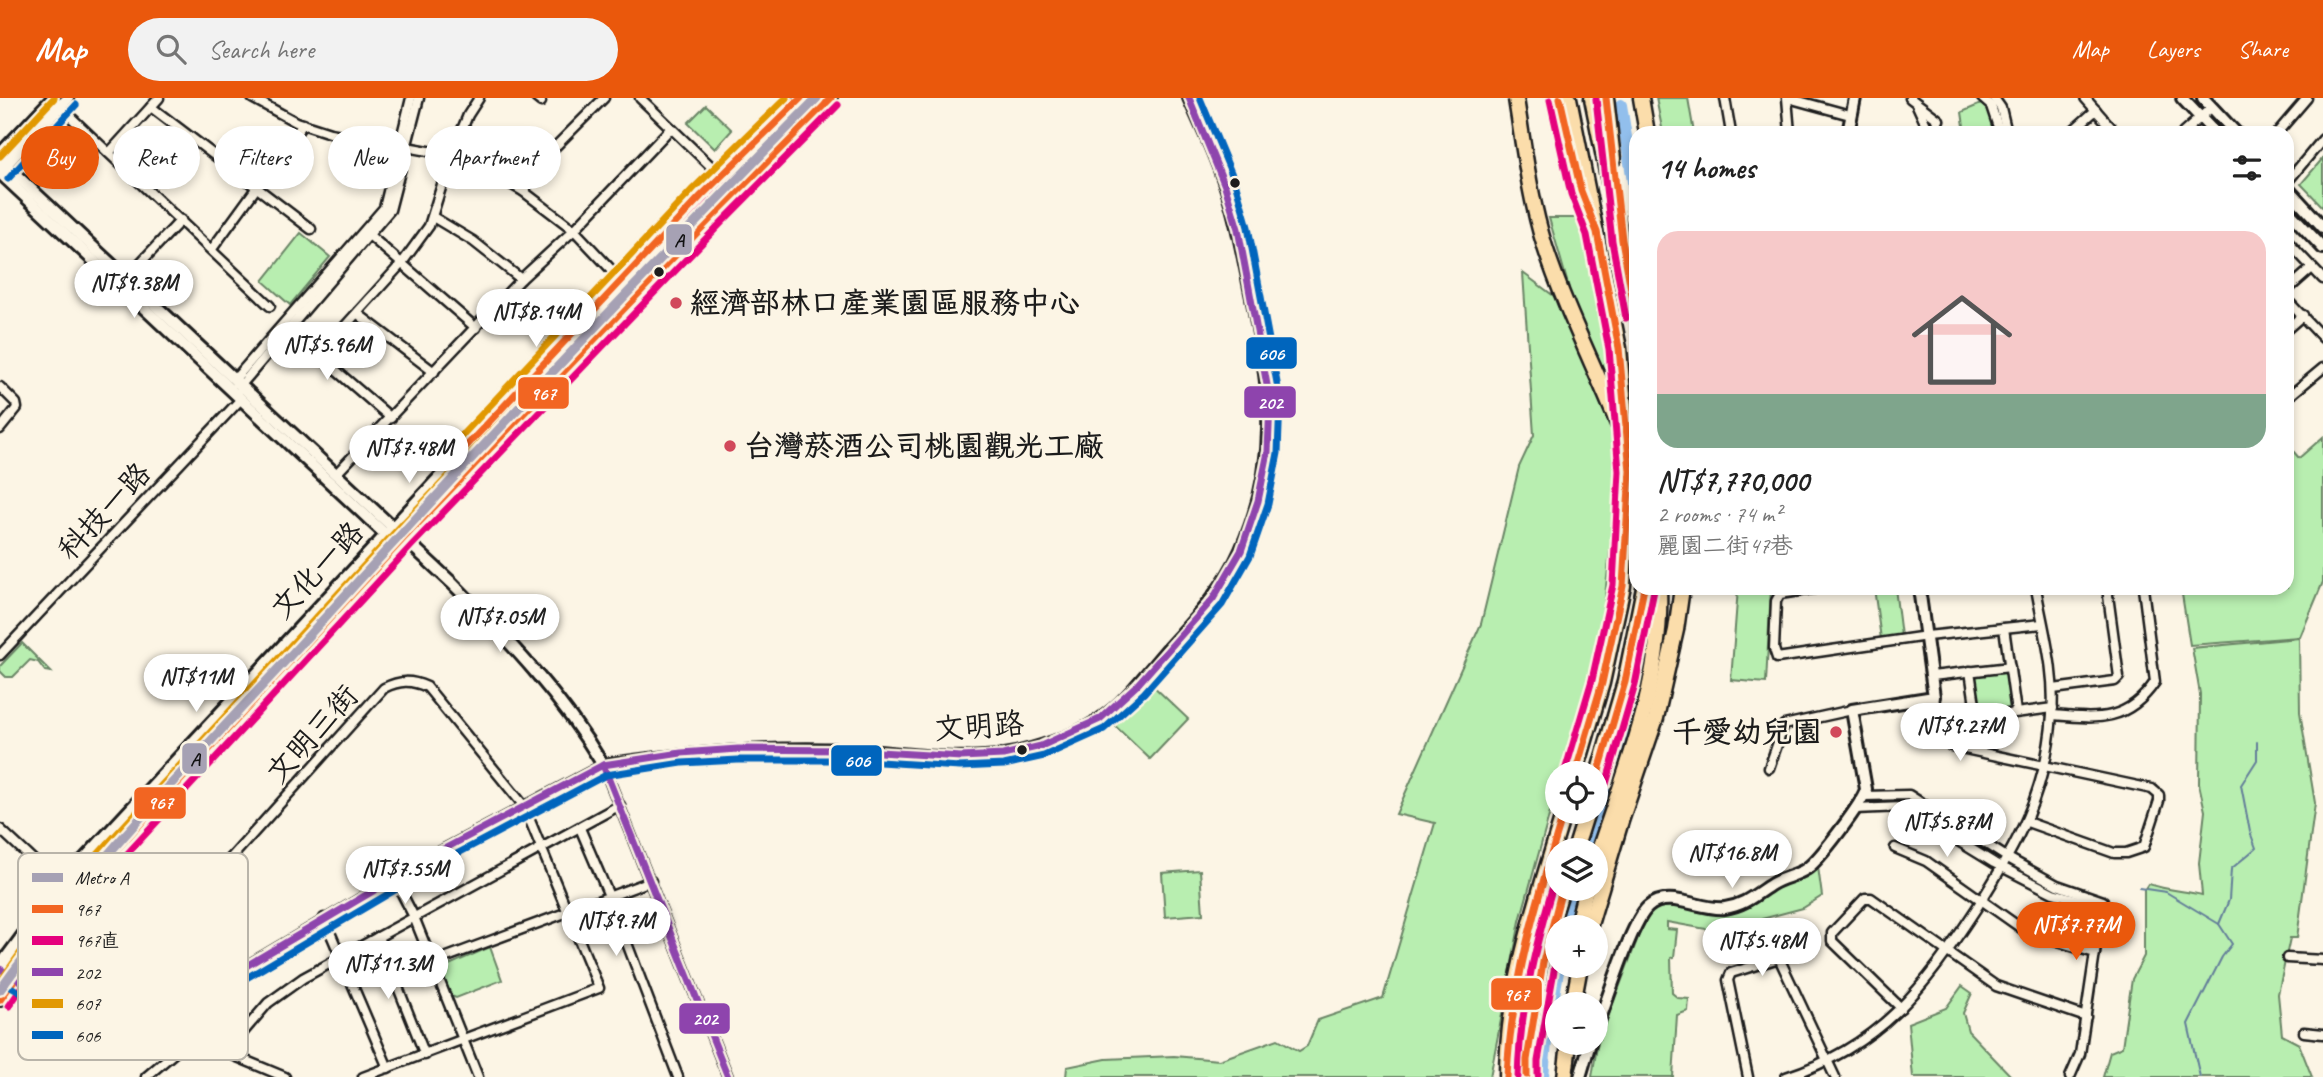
<!DOCTYPE html>
<meta charset="utf-8">
<style>
:root{--surface:#fff;--page:#f2f2f2;--text:#222;--muted:#767676;--line:#e0e0e0;--accent:#ea580c}
body{margin:0;font-family:Caveat,"LXGW WenKai TC",sans-serif;background:var(--page);color:var(--text);height:100vh;display:flex;flex-direction:column;font-size:26px;white-space:nowrap}
*{box-sizing:border-box;margin:0}
p{font-size:23px;color:var(--muted)}
.icon{flex:none;width:38px;height:38px;fill:none;stroke:currentColor;stroke-width:2;stroke-linecap:round;stroke-linejoin:round}
.map{position:relative;flex:1;overflow:hidden}
.drawer{position:absolute;left:1629px;top:28px;width:665px;height:469px;display:flex;flex-direction:column;background:var(--surface);border-radius:21px;box-shadow:0 4px 10px #0003}
.drawer>*{flex:none}
.guide{position:absolute;left:21px;top:28px;width:665px;height:63px;display:flex;gap:14px}
.fabs{position:absolute;left:1545px;top:663px;display:grid;gap:14px}
.fabs a{display:grid;place-items:center;width:63px;height:63px;border-radius:50%;background:var(--surface);box-shadow:0 4px 10px #0003;font-size:35px}
.price{position:absolute;translate:-50% -60px;padding:0 16px;border-radius:24px;background:#fff;color:#222;font-size:23px;line-height:46px;filter:drop-shadow(0 2px 4px #0008)}
.price::after{content:'';position:absolute;left:50%;top:42px;width:21px;height:16px;margin-left:-10px;background:inherit;clip-path:polygon(0 0,100% 0,50% 100%)}
.price.active{background:var(--accent);color:#fff}
ul{padding:0;list-style:none}
li{display:grid;align-content:center;gap:14px;height:371px;padding:0 28px}
li+li{border-top:2px solid var(--line)}
li span{display:grid;place-items:center;height:217px;border-radius:21px;color:#555}
li>.icon{margin-inline-start:auto}
span .icon{width:126px;height:126px;fill:#fffc;stroke-width:1}
li b{font-size:30px}
h2{display:flex;justify-content:space-between;align-items:center;height:84px;padding:0 28px;font-size:30px}
.pill{padding:0 24px;border-radius:32px;background:var(--surface);box-shadow:0 4px 10px #0003;font-size:24px;line-height:63px}
.pill.active{background:var(--accent);color:#fff}
header{display:flex;align-items:center;gap:42px;box-sizing:border-box;height:98px;padding:0 35px;background:var(--accent);color:#fff}
header strong{font-size:33px}
nav{display:flex;gap:38px;margin-inline-start:auto;font-size:24px}
.search{width:490px;height:63px;background:var(--page);display:flex;align-items:center;gap:18px;box-sizing:border-box;padding:0 24px;border-radius:38px;color:var(--muted);font-size:26px}
.map>svg:first-child{display:block}
</style>
<header>
<strong>Map</strong>
<div class="search"><svg class="icon" aria-label="search" viewBox="0 0 24 24"><circle cx="10" cy="10" r="6"/><path d="M15 15l6 6"/></svg>Search here</div>
<nav><a>Map</a><a>Layers</a><a>Share</a></nav>
</header>
<div class="map">
<svg width="2323" height="979" viewBox="0 0 2323 979">
<rect width="100%" height="100%" fill="#fcf5e5"/>
<filter id="ink" filterUnits="userSpaceOnUse"><feTurbulence type="fractalNoise" baseFrequency=".0143" numOctaves="2"/><feDisplacementMap in="SourceGraphic" scale="14" xChannelSelector="R" yChannelSelector="G"/><feConvolveMatrix kernelMatrix="1 2 1 2 8 2 1 2 1" color-interpolation-filters="sRGB"/></filter>
<g filter="url(#ink)">
<g fill="#b8eeb0" stroke="#6a8566" stroke-width="2">
<path d="M1656,0h32l6,35h-31z"/>
<path d="M1981,6l7,5 6,24h-29l-3,-21z"/>
<path d="M706,7l26,25 -17,19 -27,-26z"/>
<path d="M2323,60v49l-22,-23z"/>
<path d="M1549,120h32l34,174 4,74 -18,167 -40,140 -3,1 -1,13 -37,134 -30,156h-424l1,-10 39,-8 68,-3 45,4 59,-21 21,12 8,-5 11,-26 65,-22 52,-175 -39,-9 85,-190 38,-157 15,-32 -11,-162 31,23 15,-8z"/>
<path d="M301,135l29,24 -40,48 -27,-24z"/>
<path d="M2323,339v145l-23,55 -110,8 -9,-57h106v-144l12,14z"/>
<path d="M1738,490h33l-5,95 -35,-3z"/>
<path d="M1874,490h21l6,48 -20,3z"/>
<path d="M2299,540l1,74 15,91 -18,135h-7l-12,56 4,41 17,9 13,33h-209l7,-25 12,-5 10,-68 12,-23v-66l4,-6c19,6 36,7 54,11l-3,-32 6,-52 -6,-27 1,-90 -8,-46z"/>
<path d="M22,545l29,29 -6,-1 -7,-9 -8,-2 -17,17h-7l-6,-6v-5z"/>
<path d="M2007,573l5,38 -34,5 -5,-38z"/>
<path d="M1149,584l39,37 -38,40 -39,-37z"/>
<path d="M1818,769l4,29 -19,12 -86,23 -50,-9v7l10,1 -3,27 -3,1 1,35 6,5 11,1 -1,12 -11,4 -4,62h-81l5,-31 42,-111 11,-22 8,-6 10,-1 42,7 25,-2 21,-8 18,-14 27,-10z"/>
<path d="M1200,772l3,44 -38,3 -3,-44z"/>
<path d="M490,849l12,33 -46,18 -7,-3 -7,-27z"/>
<path d="M1962,888l10,7 -9,20 5,18 44,46h-99l-5,-54 38,-15z"/>
</g>
<g fill="none" stroke-linecap="round" stroke-linejoin="round">
<g stroke="#637e99" stroke-width="2">
<path d="M2139,790l27,4 53,32"/>
<path d="M2200,979l-12,-53 34,-67 10,-13 -13,-20 10,-24 2,-31 25,-21 -6,-16 -9,-47 16,-25v-18"/>
</g>
<g stroke="#92bfec" stroke-width="12">
<path d="M1621,7l15,96"/>
<path d="M1587,752l36,-111 30,-151"/>
<path d="M1565,830l10,-39"/>
<path d="M1543,979l3,-35 13,-76"/>
</g>
<g stroke="#1c1c1c" stroke-width="13">
<g id="street">
<path d="M252,0l44,24 34,11 104,19 41,12 48,27 51,39 63,67"/>
<path d="M536,0l5,4"/>
<path d="M640,0l81,78"/>
<path d="M1725,0l6,35"/>
<path d="M1787,0l3,35"/>
<path d="M1788,0l62,17"/>
<path d="M1910,0l29,22 -5,10 -7,-3 -11,-24"/>
<path d="M1982,0l9,8 9,27"/>
<path d="M1994,0l7,10 6,25"/>
<path d="M2085,0l31,35"/>
<path d="M57,6l213,202"/>
<path d="M151,9l160,122"/>
<path d="M2070,35l26,-23"/>
<path d="M2183,35l29,-26"/>
<path d="M2277,35l30,-35"/>
<path d="M109,55l50,-55"/>
<path d="M2287,84l36,-43"/>
<path d="M523,93l30,-42 51,-51"/>
<path d="M433,119l40,24 48,38"/>
<path d="M369,137l107,93"/>
<path d="M2287,143l36,38"/>
<path d="M212,151l91,-125"/>
<path d="M127,179l54,-57"/>
<path d="M2287,192l25,-22"/>
<path d="M2287,202l36,38"/>
<path d="M358,216l76,58"/>
<path d="M287,230l104,90"/>
<path d="M2287,231l16,-14"/>
<path d="M318,258l84,-93 27,-37 22,-70 17,-41 11,-17"/>
<path d="M236,285l-1,-4 149,-171 27,-110"/>
<path d="M0,289l16,16 1,5 -17,21"/>
<path d="M241,291v-4l149,-175 29,-112"/>
<path d="M2287,300l36,-30"/>
<path d="M337,375l184,-194 53,-49 97,-102"/>
<path d="M1819,490l-39,6 -4,7 -2,48 3,9 150,-22 115,-12"/>
<path d="M2004,530l12,84"/>
<path d="M0,557l241,-256"/>
<path d="M1970,573l7,47 76,-10"/>
<path d="M1932,578l78,-9"/>
<path d="M2053,591l62,-8 4,-4 -12,-89"/>
<path d="M1934,599l7,40 10,9 201,43 7,6v6l-15,46 -18,6h-12l-87,-31"/>
<path d="M2052,617c45,4 75,8 103,-33l-12,-94"/>
<path d="M1769,670l15,-43 68,-15"/>
<path d="M1864,698l45,-1 99,63 49,27 46,16 -8,52"/>
<path d="M1855,711l48,-2 91,56 59,30 51,14"/>
<path d="M580,730l29,68 69,181"/>
<path d="M0,731l73,68"/>
<path d="M1895,750l31,13 102,72 67,20 -15,101 -10,23"/>
<path d="M394,780l20,39 64,160"/>
<path d="M324,820l64,150"/>
<path d="M378,839l47,118"/>
<path d="M2287,860l36,2"/>
<path d="M431,865l220,-82"/>
<path d="M0,871l63,36 46,13 61,11 115,48"/>
<path d="M236,874c-21,-23 -38,-51 -33,-83l181,-201c16,-8 27,-8 43,-1l97,119 75,182 -236,89"/>
<path d="M1901,910l-69,-67v-8l33,-35h6l125,88 90,31"/>
<path d="M2304,934l19,2"/>
<path d="M227,953l41,-48 35,-25 317,-173"/>
<path d="M146,979l35,-30 27,-44 28,-31 208,-123 159,-84 125,312"/>
<path d="M1748,979l-20,-97 3,-7 48,-15 56,119"/>
<path d="M1786,979c95,-31 138,-89 190,-168 41,-64 71,-118 76,-195 4,-42 -9,-85 -16,-126"/>
</g>
</g>
<g stroke="#1c1c1c" stroke-width="16">
<g id="secondary">
<path d="M2182,0l33,35"/>
<path d="M2203,0l33,35"/>
<path d="M1848,35l7,-35"/>
<path d="M0,56l53,-56"/>
<path d="M0,62l452,423c57,58 109,112 151,182 82,-12 162,-18 245,-15 51,2 105,13 156,5 31,-5 68,-18 95,-35 26,-17 47,-46 67,-69 28,-31 58,-62 75,-101 39,-90 30,-159 11,-252 -8,-38 -14,-75 -26,-111 -10,-31 -24,-60 -37,-89"/>
<path d="M1,72l67,-72"/>
<path d="M0,75l385,361 6,1"/>
<path d="M2287,90l36,39"/>
<path d="M2287,112l36,38"/>
<path d="M0,868l60,-81 641,-689 100,-98"/>
<path d="M0,902l73,-103 331,-359 162,-166 148,-157 117,-117"/>
<path d="M1596,931c11,-26 35,-107 52,-122 20,-18 54,4 77,1 20,-3 31,-14 47,-24 11,-7 24,-8 34,-15 12,-7 58,-68 60,-80l-14,-79 82,-13 -15,-109"/>
<path d="M1580,979l10,-34"/>
</g>
</g>
<g stroke="#1c1c1c" stroke-width="19">
<g id="highway">
<path d="M1569,0l50,250 11,123 -7,115 -21,97 -27,91"/>
<path d="M1592,0l44,218"/>
<path d="M1606,0l7,61"/>
<path d="M1641,0l6,35"/>
<path d="M1596,683l29,-99 19,-94"/>
<path d="M1575,752l12,-38"/>
<path d="M1596,761c29,-88 67,-177 63,-271"/>
<path d="M1576,830l10,-39"/>
<path d="M1589,830l32,-107 35,-103 20,-88 6,-42"/>
<path d="M1573,906l7,-38"/>
<path d="M1507,979c0,-91 31,-179 57,-265"/>
<path d="M1527,979c0,-62 16,-129 35,-188"/>
<path d="M1565,979l4,-34"/>
</g>
</g>
<use href="#street" stroke="#fcf5e5" stroke-width="8"/>
<use href="#secondary" stroke="#fcf5e5" stroke-width="10"/>
<use href="#highway" stroke="#fbddab" stroke-width="14"/>
<g stroke="#1c1c1c" stroke-width="2">
<path d="M623,200l37,-46"/>
<path d="M525,297l53,-50"/>
</g>
<g stroke="#1c1c1c" stroke-width="19" stroke-linecap="butt">
<path id="highway-bridge" d="M1516,1c8,50 14,100 29,148 25,77 65,148 91,224"/>
</g>
<use href="#highway-bridge" stroke="#fbddab" stroke-width="14"/>
<g stroke="#fcf5e5" stroke-width="12">
<g id="bus-1">
<path d="M1560,0l21,93 16,41 22,116 11,123 -7,115 -21,97 -27,91"/>
<path d="M1606,0l16,142 14,76"/>
<path d="M458,357l243,-259 100,-98"/>
<path d="M1596,683l29,-99 19,-94"/>
<path d="M0,902l73,-103 331,-359 310,-323 117,-117"/>
<path d="M1527,977v-15l16,-98 19,-73"/>
<path d="M1507,979c4,-92 30,-178 57,-265"/>
</g>
</g>
<g stroke="#fcf5e5" stroke-width="12">
<g id="bus-2">
<path d="M1596,1l16,142 14,77"/>
<path d="M1550,2l21,94 16,41 22,114 10,122 -6,114 -21,95 -27,91"/>
<path d="M466,364l243,-259 99,-98"/>
<path d="M1606,686l29,-99 19,-95"/>
<path d="M9,908l72,-102 331,-359 310,-323 116,-117"/>
<path d="M1538,977v-14l20,-113"/>
<path d="M1518,979c2,-72 19,-139 40,-208"/>
</g>
</g>
<g stroke="#fcf5e5" stroke-width="12">
<g id="bus-3">
<path d="M603,667l125,312"/>
<path d="M0,871l63,36 125,30 20,-32 28,-31 208,-123 159,-84 78,-12 57,-4 109,1 114,7 42,-2 38,-9 59,-27 37,-34 76,-86 28,-48 17,-50 10,-49 2,-51 -32,-172 -13,-43 -36,-88"/>
</g>
</g>
<g stroke="#fcf5e5" stroke-width="12">
<g id="bus-4">
<path d="M0,58l54,-58"/>
<path d="M450,350l243,-259 93,-91"/>
<path d="M0,884l65,-92 331,-359 310,-323 110,-110"/>
</g>
</g>
<g stroke="#fcf5e5" stroke-width="12">
<g id="bus-5">
<path d="M8,81l68,-74"/>
<path d="M0,883l60,34 131,30 5,-4 20,-32 27,-29 206,-122 157,-83 76,-12 56,-3h109l113,7 44,-2 40,-9 60,-27 40,-36 78,-88 28,-49 18,-52 10,-51 2,-54 -32,-172 -13,-45 -35,-84"/>
</g>
</g>
<use href="#bus-1" stroke="#f26522" stroke-width="7"/>
<use href="#bus-2" stroke="#e5007d" stroke-width="7"/>
<use href="#bus-3" stroke="#8e44ad" stroke-width="7"/>
<use href="#bus-4" stroke="#e19803" stroke-width="7"/>
<use href="#bus-5" stroke="#0065bd" stroke-width="7"/>
<g stroke="#fcf5e5" stroke-width="14">
<path id="metro-1" d="M0,892c89,-124 196,-232 299,-344 169,-186 341,-369 518,-548"/>
</g>
<use href="#metro-1" stroke="#a6a1b4" stroke-width="9"/>
</g>
</g>
<g fill="#1c1c1c" stroke="#fcf5e5" stroke-width="2.5">
<circle cx="1235" cy="85" r="6"/>
<circle cx="659" cy="174" r="6"/>
<circle cx="1022" cy="652" r="6"/>
</g>
<g fill="#d1495b" stroke="#fcf5e5" stroke-width="2.5">
<circle cx="676" cy="205" r="7"/>
<circle cx="730" cy="348" r="7"/>
<circle cx="1836" cy="634" r="7"/>
</g>
<g text-anchor="middle" dominant-baseline="central" stroke-width="5" stroke-linejoin="round" paint-order="stroke">
<g font-size="30" font-weight="bold" fill="#1c1c1c" stroke="#fcf5e5" text-anchor="start">
<text x="690" y="205">經濟部林口產業園區服務中心</text>
<text x="744" y="348">台灣菸酒公司桃園觀光工廠</text>
<text x="1822" y="634" text-anchor="end">千愛幼兒園</text>
</g>
<g font-size="30" fill="#1c1c1c" stroke="#fcf5e5">
<text transform="translate(104 413) rotate(-47)">科技一路</text>
<text transform="translate(317 472) rotate(-47)">文化一路</text>
<text transform="translate(979 628) rotate(-4)">文明路</text>
<text transform="translate(312 636) rotate(-48)">文明三街</text>
</g>
</g>
<rect x="18" y="755" width="230" height="207" rx="10" fill="#fcf5e5" stroke="#b9b4a9" stroke-width="2"/>
<rect x="32" y="775" width="31" height="9" fill="#a6a1b4"/>
<rect x="32" y="807" width="31" height="8" fill="#f26522"/>
<rect x="32" y="838" width="31" height="9" fill="#e5007d"/>
<rect x="32" y="870" width="31" height="8" fill="#8e44ad"/>
<rect x="32" y="901" width="31" height="9" fill="#e19803"/>
<rect x="32" y="933" width="31" height="8" fill="#0065bd"/>
<g font-size="19" fill="#1c1c1c">
<text x="75" y="786">Metro A</text>
<text x="75" y="818">967</text>
<text x="75" y="849">967直</text>
<text x="75" y="881">202</text>
<text x="75" y="912">607</text>
<text x="75" y="944">606</text>
</g>
<g stroke="#fcf5e5" stroke-width="2.5">
<rect x="665" y="125" width="28" height="33" rx="7" fill="#a6a1b4"/>
<rect x="1245" y="238" width="53" height="34" rx="7" fill="#0065bd"/>
<rect x="517" y="278" width="53" height="34" rx="7" fill="#f26522"/>
<rect x="1243" y="287" width="54" height="34" rx="7" fill="#8e44ad"/>
<rect x="181" y="644" width="27" height="33" rx="7" fill="#a6a1b4"/>
<rect x="830" y="646" width="53" height="33" rx="7" fill="#0065bd"/>
<rect x="133" y="688" width="54" height="34" rx="7" fill="#f26522"/>
<rect x="1490" y="879" width="53" height="34" rx="7" fill="#f26522"/>
<rect x="678" y="904" width="53" height="33" rx="7" fill="#8e44ad"/>
</g>
<g font-size="19" text-anchor="middle" font-weight="bold" fill="#fff">
<text x="1271" y="262">606</text>
<text x="543" y="302">967</text>
<text x="1270" y="311">202</text>
<text x="857" y="669">606</text>
<text x="160" y="711">967</text>
<text x="1516" y="903">967</text>
<text x="705" y="927">202</text>
</g>
<g font-size="19" text-anchor="middle" font-weight="bold" fill="#111">
<text x="679" y="148">A</text>
<text x="195" y="667">A</text>
</g>
</svg>
<div class="fabs">
<a><svg class="icon" aria-label="locate" viewBox="0 0 24 24"><circle cx="12" cy="12" r="6"/><path d="M12 2v4M12 18v4M2 12h4M18 12h4"/></svg></a>
<a><svg class="icon" aria-label="layers" viewBox="0 0 24 24"><path d="M12 4l9 5-9 5-9-5zM3 14l9 5 9-5"/></svg></a>
<a>+</a>
<a>−</a>
</div>
<b class="price" style="left:134px;top:222px">NT$9.38M</b>
<b class="price" style="left:536px;top:251px">NT$8.14M</b>
<b class="price" style="left:327px;top:284px">NT$5.96M</b>
<b class="price" style="left:409px;top:387px">NT$7.48M</b>
<b class="price" style="left:500px;top:556px">NT$7.05M</b>
<b class="price" style="left:196px;top:616px">NT$11M</b>
<b class="price" style="left:1960px;top:665px">NT$9.27M</b>
<b class="price" style="left:1947px;top:761px">NT$5.87M</b>
<b class="price" style="left:1732px;top:792px">NT$16.8M</b>
<b class="price" style="left:405px;top:808px">NT$7.55M</b>
<b class="price" style="left:616px;top:860px">NT$9.7M</b>
<b class="price active" style="left:2076px;top:864px">NT$7.77M</b>
<b class="price" style="left:1762px;top:880px">NT$5.48M</b>
<b class="price" style="left:388px;top:903px">NT$11.3M</b>
<div class="guide">
<a class="pill active">Buy</a>
<a class="pill">Rent</a>
<a class="pill">Filters</a>
<a class="pill">New</a>
<a class="pill">Apartment</a>
</div>
<section class="drawer">
<h2>14 homes<svg class="icon" aria-label="filters" viewBox="0 0 24 24"><path d="M4 7h16M4 17h16"/><circle cx="9" cy="7" r="2"/><circle cx="15" cy="17" r="2"/></svg></h2>
<ul>
<li><span style="background:linear-gradient(#f6c9c9 75%,#7fa58c 0)"><svg class="icon" aria-label="home" viewBox="0 0 24 24"><path d="M3 11l9-7 9 7M6 9v11h12V9"/></svg></span><div><b>NT$7,770,000</b><p>2 rooms · 74 m²</p><p>麗園二街47巷</p></div></li>
</ul>
</section>
</div>
